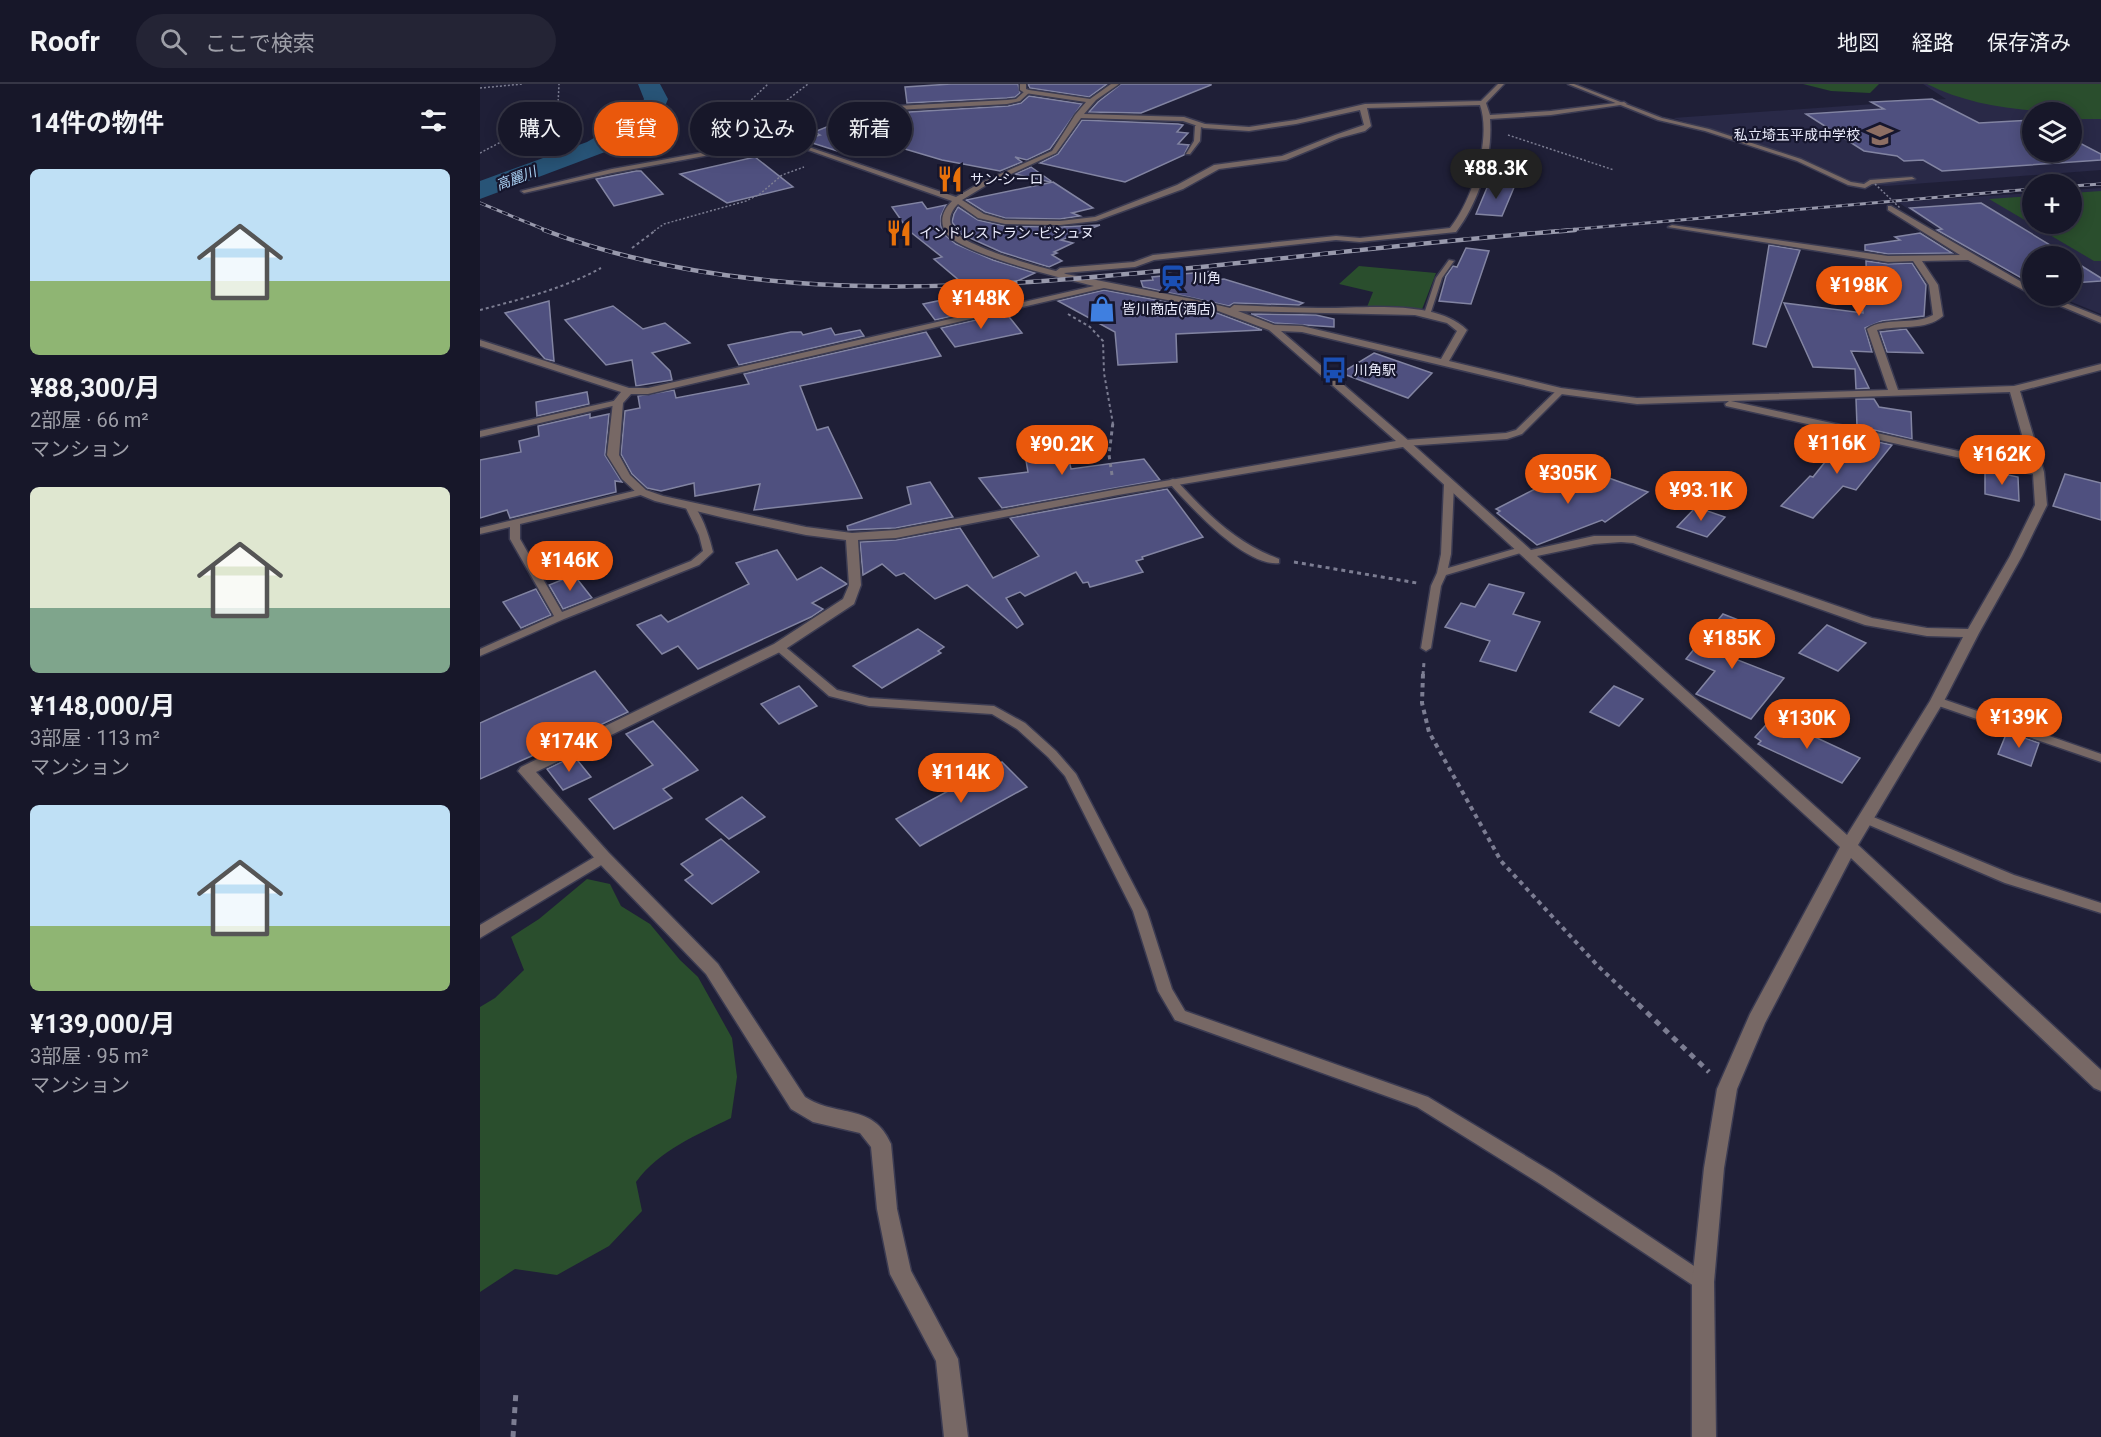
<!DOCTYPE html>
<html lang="ja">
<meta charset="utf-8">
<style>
:root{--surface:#171729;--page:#242435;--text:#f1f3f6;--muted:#9e9fa8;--line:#363646;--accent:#ea580c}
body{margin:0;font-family:Roboto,"Noto Sans JP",sans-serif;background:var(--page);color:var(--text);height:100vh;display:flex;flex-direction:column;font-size:22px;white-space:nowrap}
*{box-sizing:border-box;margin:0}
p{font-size:20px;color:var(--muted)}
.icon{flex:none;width:33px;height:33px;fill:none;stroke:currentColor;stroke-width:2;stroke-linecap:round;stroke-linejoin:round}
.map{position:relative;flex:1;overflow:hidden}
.drawer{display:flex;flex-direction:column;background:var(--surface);width:480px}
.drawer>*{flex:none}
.banner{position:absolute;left:18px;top:18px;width:570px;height:54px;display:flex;gap:12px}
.tools{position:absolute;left:1542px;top:18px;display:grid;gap:12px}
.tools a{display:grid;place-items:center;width:60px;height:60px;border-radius:50%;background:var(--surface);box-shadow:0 3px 15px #0003,0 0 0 2px var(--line);font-size:30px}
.price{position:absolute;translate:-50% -51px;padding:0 14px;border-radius:21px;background:var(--accent);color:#fff;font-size:20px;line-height:39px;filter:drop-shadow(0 2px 3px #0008)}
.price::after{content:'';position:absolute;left:50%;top:36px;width:18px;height:14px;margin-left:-9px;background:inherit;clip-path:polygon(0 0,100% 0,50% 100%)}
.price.current{background:#222;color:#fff}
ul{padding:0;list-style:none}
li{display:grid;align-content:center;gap:12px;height:318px;padding:0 30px}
li span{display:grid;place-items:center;height:186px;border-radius:9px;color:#555}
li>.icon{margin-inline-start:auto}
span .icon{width:108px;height:108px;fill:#fffc;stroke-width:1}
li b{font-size:26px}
h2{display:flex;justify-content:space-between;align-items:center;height:72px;padding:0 30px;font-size:26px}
.tag{padding:0 21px;border-radius:27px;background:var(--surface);box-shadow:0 3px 15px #0003,0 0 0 2px var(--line);font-size:21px;line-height:54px}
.tag.current{background:var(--accent);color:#fff}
header{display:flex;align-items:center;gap:36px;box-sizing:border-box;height:84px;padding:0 30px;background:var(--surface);border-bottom:2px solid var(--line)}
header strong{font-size:28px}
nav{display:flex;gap:33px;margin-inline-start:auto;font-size:21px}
.search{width:420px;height:54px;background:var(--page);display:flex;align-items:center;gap:15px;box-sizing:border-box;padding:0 21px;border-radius:33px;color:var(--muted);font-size:22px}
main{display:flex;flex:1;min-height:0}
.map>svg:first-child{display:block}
</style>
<header>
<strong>Roofr</strong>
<div class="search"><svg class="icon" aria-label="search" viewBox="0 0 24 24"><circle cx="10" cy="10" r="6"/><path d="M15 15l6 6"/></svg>ここで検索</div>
<nav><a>地図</a><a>経路</a><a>保存済み</a></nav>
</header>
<main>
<section class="drawer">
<h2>14件の物件<svg class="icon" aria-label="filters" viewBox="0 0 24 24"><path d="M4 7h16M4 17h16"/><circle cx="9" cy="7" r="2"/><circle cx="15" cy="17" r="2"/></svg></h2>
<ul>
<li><span style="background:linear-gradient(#bfe0f5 60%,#8fb573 0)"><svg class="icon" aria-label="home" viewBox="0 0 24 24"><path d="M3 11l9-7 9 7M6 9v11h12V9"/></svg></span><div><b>¥88,300/月</b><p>2部屋 · 66 m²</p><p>マンション</p></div></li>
<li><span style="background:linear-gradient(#dfe7d0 65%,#7fa58c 0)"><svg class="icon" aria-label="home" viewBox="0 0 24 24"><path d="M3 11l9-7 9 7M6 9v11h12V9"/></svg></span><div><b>¥148,000/月</b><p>3部屋 · 113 m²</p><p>マンション</p></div></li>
<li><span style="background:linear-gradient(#bfe0f5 65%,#8fb573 0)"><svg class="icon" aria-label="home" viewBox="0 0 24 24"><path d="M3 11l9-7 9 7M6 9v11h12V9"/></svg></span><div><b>¥139,000/月</b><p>3部屋 · 95 m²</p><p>マンション</p></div></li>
</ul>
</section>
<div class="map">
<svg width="1621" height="1353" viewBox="0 0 1621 1353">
<rect width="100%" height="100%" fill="#1f1f37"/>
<g fill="#292947" fill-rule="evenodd">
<path d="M1443,0h178v86l-215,16 -30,-3 -72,-31 -111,-34 273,-19zM1552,28h40v40h-40z"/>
<path d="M1621,104v126l-44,-18h15v-40h-40v28l-73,-39 -61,-43 134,-9v31h40v-34z"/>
</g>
<g fill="#2a4e2d">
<path d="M1323,0h76l-9,9 -39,-2z"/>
<path d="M1447,0h174v35h-26l-3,-1v-6c-48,0 -102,-6 -145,-28z"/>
<path d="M1621,107v70h-7l-105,-62 43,-3v28h40v-31z"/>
<path d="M879,182l77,7 -15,39 -54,-5 6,-15 -34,-8z"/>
<path d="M107,795l23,5 11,22 29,18 30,36 18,17 34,61 5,39 -6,41c-34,17 -72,32 -95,64l6,29 -33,35 -52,29 -42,-6 -35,23v-285l15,-9 29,-28 -13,-33 28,-18z"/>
</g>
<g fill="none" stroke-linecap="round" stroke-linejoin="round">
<path fill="#285477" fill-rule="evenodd" d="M158,0h22l8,15 -9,22 -54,31 -125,47v-18l107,-39 52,-30 5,-13z"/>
</g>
<g fill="#4f507f" stroke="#8284a2" stroke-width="1.5">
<path d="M471,0h67l2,9 -5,4 -8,1 -100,5 -2,-16z"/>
<path d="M548,0h79l-18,13 -59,-9z"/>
<path d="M641,0h90v1l-70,28 -52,-1 9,-10z"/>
<path d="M549,12l53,8 -32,45 -23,11 -12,-3 7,5 -22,9 -58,-11 -64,-19 3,5 -28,10 -50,-16 17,-5 -6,-3 60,-24 6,1 -8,5 -1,3 7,2 18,-7 13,2v-2l99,-6 13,-3z"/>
<path d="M1452,15l47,24 53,-3v32h40v-13l29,15v6l-159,11 -19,-11 -19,1 -7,-5 -33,-5 -58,-37 78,-5 -13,-7z"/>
<path d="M602,36l96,4 5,1 -6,7 11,1 -10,11 11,1 -5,10 -59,27 -85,-19 18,-9z"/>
<path d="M275,73l38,30 -66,16 -47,-29z"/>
<path d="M551,83l20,14 -1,1 -35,-8z"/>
<path d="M156,87h5l22,23 -49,12 -18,-27z"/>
<path d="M573,98l40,26 -21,5 8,3 -20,3 -55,-1 -20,-6 -19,-12z"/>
<path d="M1009,99l26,2 -13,31 -26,-2z"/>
<path d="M442,118l5,7 19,-4 -5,11v10l4,9 11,9 37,16 42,13 -55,25 -46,-39 8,-2 -34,-27 -16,-23z"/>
<path d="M1501,119l74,45h-4l14,8h-33v28l-95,-54 5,-1 -32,-21z"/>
<path d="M478,123l20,13 27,6 55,1 40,-2 -39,15 12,3 -19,9 3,1 -5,2 10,6 -13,6 -48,-15 -40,-18 -9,-12 2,-8z"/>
<path d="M1440,149l32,20 -64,1 -23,-4v-5l35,-5 -5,-3z"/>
<path d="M1289,161l31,5 -34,97 -13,-3z"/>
<path d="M986,164l23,3 -18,53 -32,-3 7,-25 7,-10 4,1z"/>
<path d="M1592,176l29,18v3l-29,2z"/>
<path d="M1386,177l22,3 24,-1 14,22 -2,31 -42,5 -17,7 7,24 -21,-1 18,37 -13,1 -1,-20 -42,-2 -29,-64 79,10 -1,-10h5z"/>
<path d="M734,187l-13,10 23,-2 79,24 -4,2 -65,-2 -5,3 -86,-19 -2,-6 12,-1 -1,-3z"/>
<path d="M624,206l105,20 53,20 -86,4 1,28 -59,3 -3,-33 -57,-31z"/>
<path d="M481,212l1,5 33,-4 6,8 -66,15 -12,-16z"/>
<path d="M69,217l5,60 -9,-2 -40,-46z"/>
<path d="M133,222l30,23 22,-6 25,20 -38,10 18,18 2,9 -36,6 -4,-26 -26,5 -41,-45z"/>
<path d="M526,229l16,20 -67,14 -14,-19z"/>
<path d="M771,230l65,1 18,4v8l-60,-4z"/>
<path d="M351,244l4,7 25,-5 4,6 -125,29 -11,-20 63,-13h10l2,3z"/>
<path d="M1426,245l17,24 -36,-1 -7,-20z"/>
<path d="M446,248l15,24 -141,30 17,44 11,-3 34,71 -108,12 6,-26 -65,12 -1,-13 -33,8 -14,-3 -15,-14 -11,-20 4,-43 15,-3 -2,-12 36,-6 2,8 73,-14 -5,-10z"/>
<path d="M894,269l58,20 -24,25 -67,-25z"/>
<path d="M107,308l2,12 -52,12 -1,-14z"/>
<path d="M1376,315h18l5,8 32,5 1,27 -55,-13z"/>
<path d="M110,330v4l19,-4 -4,41 17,27 -7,-1 1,11 -106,26 -3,-8 -27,8v-58l41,-8 -2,-11 20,-5 -1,-10z"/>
<path d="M1370,352l42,9 -36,45 -13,-4 -30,32 -32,-12 29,-30 3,1 20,-25 3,1z"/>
<path d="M584,354l7,31 73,-10 16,21 -158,28 -23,-30 49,-6 -5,-29z"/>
<path d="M1098,383l70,25 -43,30 -3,-2 -65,25 -40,-32 3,-2 -4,-2z"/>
<path d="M1505,386l33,7 1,24 -34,-7z"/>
<path d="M1585,390l36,9v37l-48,-14z"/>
<path d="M450,398l23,35 -57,11 -48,2 -1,-4 64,-22 -4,-17z"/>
<path d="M687,405l36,48 -61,20 1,2 -7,2 7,11 -53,15 -2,-5 -5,1 -7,-11 -51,24 -5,-4 -14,6 17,26 -6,4 -50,-43 -32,14 -31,-26 -8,3 -14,-12 -19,11 -3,-33 36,-2 64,-12 33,50 46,-22 -29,-38z"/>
<path d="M1216,423l29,10 -18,20 -30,-10z"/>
<path d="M297,466l20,30 24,-13 26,17 -35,19 11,6 -12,8 -113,52 -20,-23 -16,8 -25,-29 24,-10 7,7 81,-38 -13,-21z"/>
<path d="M94,491l18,23 -29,11 -14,-24z"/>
<path d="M1009,500l35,9 -11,21 27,8 -24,49 -36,-10 10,-20 -45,-14 16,-24 14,4z"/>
<path d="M56,505l15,26 -30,13 -18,-26z"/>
<path d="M1243,530l31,12 -24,31 54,21 -33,41 -55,-25 19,-23 -29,-12z"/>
<path d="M1347,541l39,18 -28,28 -39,-18z"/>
<path d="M438,545l26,18 -6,4 3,2 -59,35 -29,-22z"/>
<path d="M115,587l33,41 -64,30 1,1 -27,13 -2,-2 -56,25v-56z"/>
<path d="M319,602l18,20 -38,18 -18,-20z"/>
<path d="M1134,602l29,13 -24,27 -29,-14z"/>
<path d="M1294,632l26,14 60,28 -18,25 -84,-39 3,-3 -6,-4z"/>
<path d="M173,637l45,49 -35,19 9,9 -58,31 -25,-30 64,-34 -27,-31z"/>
<path d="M1527,648l32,11 -8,23 -33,-12z"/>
<path d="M94,672l17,21 -28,13 -16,-21z"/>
<path d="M522,678l25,25 -107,59 -24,-27z"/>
<path d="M262,713l23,20 -36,22 -23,-20z"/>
<path d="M241,755l38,33 -47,32 -27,-24 8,-5 -12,-11z"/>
</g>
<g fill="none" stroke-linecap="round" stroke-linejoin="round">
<g stroke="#3b3b52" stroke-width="3">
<g id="service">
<path d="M1088,0h6l88,34 47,11 92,30 50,23 13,2 6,-4 42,-3 3,2 -43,5 -7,4 -17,-3 -51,-24 -92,-30 -47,-11z"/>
<path d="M545,7l5,1 -10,9 -13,3 -111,6 -8,1 -10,6 -5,-1 11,-7 12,-3 111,-6 9,-1z"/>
<path d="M718,40l3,2 -1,15 -10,13h-4l8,-13 1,-15z"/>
<path d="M303,54l2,3 -173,32 -88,20 -3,-2 91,-22z"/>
<path d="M969,176l5,1 -12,17 -12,37 -7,2 13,-39z"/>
<path d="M1078,305l7,2 -43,43 -15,5 -102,7 -4,-3 4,-3 101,-7 10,-3z"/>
<path d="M138,316l4,2 -1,2 -141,33v-6z"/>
<path d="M693,395l3,1c30,33 60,63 103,79v4c-34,4 -88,-56 -109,-79v-4z"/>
<path d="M969,397l5,3 -3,70 -3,14 73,-21 5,3 -2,2 -78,23 -5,11 -10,62 -5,3 -5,-3 10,-62 6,-13 4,-19 3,-70z"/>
<path d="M162,405l5,3 -2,2 -125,30v15l42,73 129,-51 12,-10 -4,-16 -14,-29 2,-2 3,-1c11,6 20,36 23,49l-2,2 -12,11 -135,54 -84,37v-7l74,-33 -44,-77v-12l-30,7v-6z"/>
<path d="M299,560l4,1 54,45 32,8 125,8 31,17 31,28 20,23 71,137 25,78 13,22 243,86 126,76 155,103 3,6 -3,6 -6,3 -6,-3 -155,-103 -125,-78 -242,-87 -17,-29 -25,-80 -68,-135 -17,-19 -31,-28 -25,-15 -123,-8 -40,-10 -54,-47 -1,-2z"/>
<path d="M1457,613l164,57v8l-168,-58 -2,-3 2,-3z"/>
<path d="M1386,730l148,61 87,28v10l-96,-30 -143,-61 -2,-3 2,-3z"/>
<path d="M123,768l5,1 2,4 -2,4 -128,77v-13z"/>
</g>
</g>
<g stroke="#3b3b52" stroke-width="3">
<g id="minor">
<path d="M540,0h6v5l3,1 61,9 21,-15h8l-23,16 -12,14 100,3 21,7 44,3 47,-7 69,-16 116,-3 17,-17h6l-18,19 4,12 61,-4 73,-9 3,2 -76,11 -61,4c3,38 -11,83 -34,113l-96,10 -24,-2 -182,20 -19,7 -71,6 2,1 126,25 38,9 4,-3c28,1 56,3 84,3 42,1 117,-10 149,22l-18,31 112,27 76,10 251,-8 -21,-61c19,-13 46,-3 66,-14l-4,-30 -16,-24 -25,1 -220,-35 4,-2 216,31 72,-1 -72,-45v-4h3l141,82v6l-3,-1 -61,-33 -46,1 16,24 5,31c-17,15 -45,9 -66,14l21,60 116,-4 87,-22v6l-81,21 24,81 3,33 -25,51 -43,77 -35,68 -86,144 243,225v21l-7,-3 -243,-230 -86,165 -28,66 -13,79 -10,114 2,155h-24v-155l12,-114 13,-79 33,-75 90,-167 -437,-400 -285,48 -222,43 -38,2 3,45 -7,19 -70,46 -248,122 73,81 109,111 87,133c32,21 68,5 86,47l6,65 14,62 47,88 10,78h-24l-8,-76 -46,-87 -13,-65 -6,-62 -11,-14 -47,-11 -22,-13 -85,-135 -109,-113 -79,-90 3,-4 253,-123 69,-45 6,-14 -3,-45 -40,-5 -81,-17 -70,-17 -17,-7 -16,-15 -15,-24 6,-53 8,-10 -141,-46v-6l149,48h19l446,-102c-29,-7 -130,-31 -147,-52 -9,-12 -4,-24 5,-33l-172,-61 5,-1 171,58 24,-14 72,-32 23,-36 11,-13 -61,-9 -5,-3zM1000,21c12,34 -8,96 -30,123l-90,10 -24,-2 -183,19 -19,7 -74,6 -4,3c-20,-5 -94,-25 -103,-42 -6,-9 -2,-18 5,-25l20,14 27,6 55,1 36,-4 87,-32 36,-20 67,-9 53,-22 26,-7 6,-5 -4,-18zM880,26l4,15 -29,10 -53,21 -68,9 -37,20 -82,32 -35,4 -55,-1 -21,-6 -22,-14 23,-14 71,-33 25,-35 102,3 21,7 45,3 47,-7zM624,204l106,20 59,22 127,111 -278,48 -222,41 -44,3 -46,-6 -143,-31 -17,-6 -16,-15 -11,-20 4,-52 8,-9h17zM758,227l177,4 32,8 10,8 -16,28 -139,-33 -28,-1zM801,247l21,1 259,62 76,10 92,-3 -4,3 1,2 307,68 2,31 -25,51 -42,73 -41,-1 -55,-10 -237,-82h-41l-63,14 -122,-109zM1530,308l21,75 -300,-66zM1141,458l12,1 232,82 62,11 36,1 -33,64 -83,134 -310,-279 57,-12z"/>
<path d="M1557,212h11l53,21v6z"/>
</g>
</g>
<g stroke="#7c7d92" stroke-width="1.5" stroke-dasharray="2 2" stroke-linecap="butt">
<path d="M0,4l43,-4"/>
<path d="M272,43l56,-43"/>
<path d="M263,44l-40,-3v-2l44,-19 21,-20"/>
<path d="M1028,51l106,35"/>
<path d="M0,69l59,-31 19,-17 1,-21"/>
<path d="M174,147l10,-7 82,-23 14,-7 22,-19 22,-8"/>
</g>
<g stroke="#7c7d92" stroke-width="2" stroke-dasharray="3 3" stroke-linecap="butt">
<path d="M152,164l24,-18"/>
<path d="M0,226c41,-11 83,-21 121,-42"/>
<path d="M588,230l22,13 13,14 1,32 9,51"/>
</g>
<g stroke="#7c7d92" stroke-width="3" stroke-dasharray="4 4" stroke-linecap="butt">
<path d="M632,391l-3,-20 4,-33"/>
<path d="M814,478l123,21"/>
<path d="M943,591l1,-13"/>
</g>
<path stroke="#7c7d92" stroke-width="4" stroke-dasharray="4.5 4.5" stroke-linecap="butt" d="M943,590l-1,29 7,29 72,129 97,105 41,39"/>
<g stroke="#7c7d92" stroke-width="5" stroke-dasharray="6 6" stroke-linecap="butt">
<path d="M1158,920l71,68"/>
<path d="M33,1353l3,-46"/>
</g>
<use href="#service" fill="#776865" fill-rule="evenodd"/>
<use href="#minor" fill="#776865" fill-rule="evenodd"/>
<g stroke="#9899ac" stroke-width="3">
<g id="rail-far1">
<path d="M1592,102l29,-2"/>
<path d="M0,119l68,28"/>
<path d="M1075,147l477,-42"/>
</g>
</g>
<g stroke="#9899ac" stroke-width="4.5">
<path id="rail" d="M64,146c211,80 447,58 667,36 121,-13 242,-27 364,-36"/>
</g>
<use href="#rail-far1" stroke="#16162d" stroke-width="2" stroke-dasharray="6" stroke-linecap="butt"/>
<use href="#rail" stroke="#16162d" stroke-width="3" stroke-dasharray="8" stroke-linecap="butt"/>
<path stroke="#7c7d92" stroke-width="1.5" stroke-dasharray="2 2" stroke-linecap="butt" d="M1395,100l25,24"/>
</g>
<defs>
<g id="school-bare" transform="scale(2.07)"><path d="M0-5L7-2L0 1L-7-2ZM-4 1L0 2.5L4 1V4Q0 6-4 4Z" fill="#8d6e63" stroke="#16162d" stroke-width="2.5" paint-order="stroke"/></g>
<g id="restaurant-bare" transform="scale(2.07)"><path d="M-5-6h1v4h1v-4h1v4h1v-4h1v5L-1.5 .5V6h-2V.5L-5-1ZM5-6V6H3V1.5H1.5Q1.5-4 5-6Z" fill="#e8710a" stroke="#16162d" stroke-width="2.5" paint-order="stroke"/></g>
<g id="station-bare" transform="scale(2.07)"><path d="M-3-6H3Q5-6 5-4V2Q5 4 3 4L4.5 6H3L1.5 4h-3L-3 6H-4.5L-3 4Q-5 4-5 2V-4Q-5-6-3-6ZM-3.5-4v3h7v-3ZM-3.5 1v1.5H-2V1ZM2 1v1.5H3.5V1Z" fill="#1a4fb4" stroke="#16162d" stroke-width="2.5" paint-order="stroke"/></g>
<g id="shop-bare" transform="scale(2.07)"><path d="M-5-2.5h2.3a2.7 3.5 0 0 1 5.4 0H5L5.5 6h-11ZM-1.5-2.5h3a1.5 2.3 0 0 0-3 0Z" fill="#3f7fe0" stroke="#16162d" stroke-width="2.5" paint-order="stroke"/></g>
<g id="bus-bare" transform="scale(2.07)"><path d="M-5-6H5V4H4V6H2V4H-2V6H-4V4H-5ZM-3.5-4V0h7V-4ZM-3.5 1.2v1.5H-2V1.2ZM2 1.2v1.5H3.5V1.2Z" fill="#1a4fb4" stroke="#16162d" stroke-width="2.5" paint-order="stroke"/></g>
</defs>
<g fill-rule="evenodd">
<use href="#school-bare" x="1400" y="51"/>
<use href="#restaurant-bare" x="470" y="95"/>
<use href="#restaurant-bare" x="419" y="149"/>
<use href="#station-bare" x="693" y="194"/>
<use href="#shop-bare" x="622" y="225"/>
<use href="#bus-bare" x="854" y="286"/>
</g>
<g text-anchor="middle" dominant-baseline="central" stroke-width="4.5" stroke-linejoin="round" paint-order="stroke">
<g font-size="14" fill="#e9eafb" stroke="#16162d" text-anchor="start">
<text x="1380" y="51" text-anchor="end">私立埼玉平成中学校</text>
<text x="490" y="95">サン-シーロ</text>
<text x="439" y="149">インドレストラン -ビシュヌ</text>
<text x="713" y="194">川角</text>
<text x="642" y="225">皆川商店(酒店)</text>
<text x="874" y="286">川角駅</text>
</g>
<g font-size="14" font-style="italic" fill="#acd3f6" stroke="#16162d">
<text transform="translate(36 94) rotate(-21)">高麗川</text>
</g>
</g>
</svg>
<div class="tools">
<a><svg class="icon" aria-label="layers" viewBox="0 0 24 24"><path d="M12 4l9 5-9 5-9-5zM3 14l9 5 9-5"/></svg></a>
<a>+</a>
<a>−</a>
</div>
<b class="price current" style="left:1016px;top:116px">¥88.3K</b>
<b class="price" style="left:1379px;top:233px">¥198K</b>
<b class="price" style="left:501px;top:246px">¥148K</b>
<b class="price" style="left:1357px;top:391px">¥116K</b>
<b class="price" style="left:582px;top:392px">¥90.2K</b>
<b class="price" style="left:1522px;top:402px">¥162K</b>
<b class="price" style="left:1088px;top:421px">¥305K</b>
<b class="price" style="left:1221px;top:438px">¥93.1K</b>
<b class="price" style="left:90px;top:508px">¥146K</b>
<b class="price" style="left:1252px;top:586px">¥185K</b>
<b class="price" style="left:1539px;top:665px">¥139K</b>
<b class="price" style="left:1327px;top:666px">¥130K</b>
<b class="price" style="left:89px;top:689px">¥174K</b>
<b class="price" style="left:481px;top:720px">¥114K</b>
<div class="banner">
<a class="tag">購入</a>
<a class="tag current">賃貸</a>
<a class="tag">絞り込み</a>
<a class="tag">新着</a>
</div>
</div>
</main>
